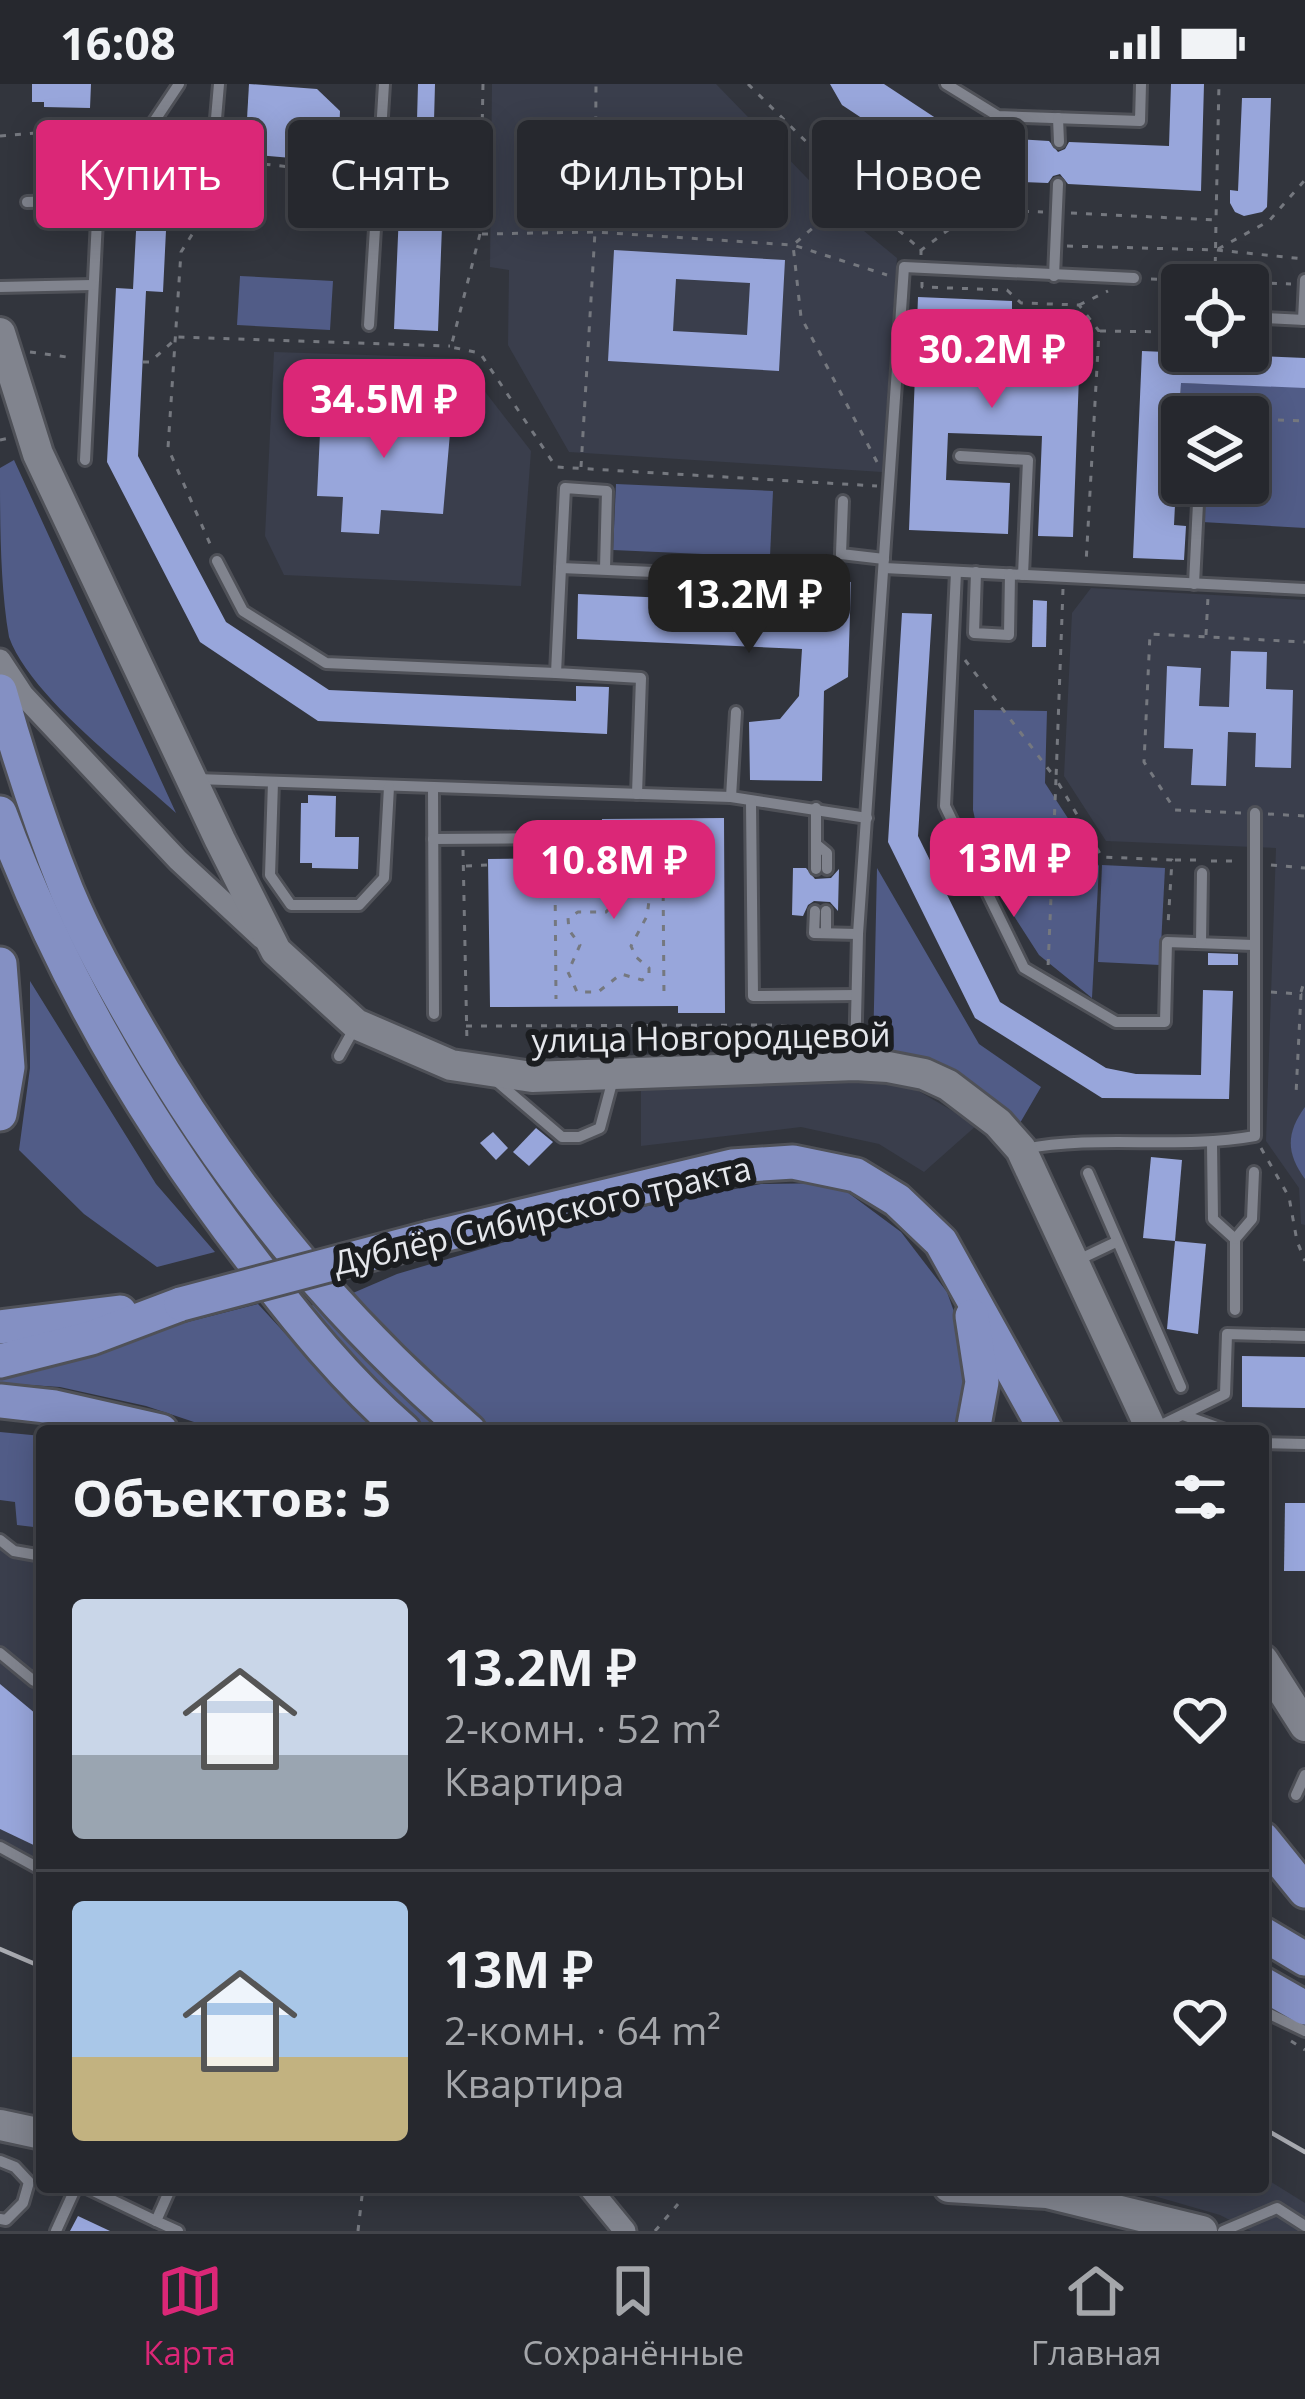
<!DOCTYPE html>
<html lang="ru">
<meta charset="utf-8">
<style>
:root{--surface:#26282e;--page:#32343a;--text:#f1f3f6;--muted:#a4a6aa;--line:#42444a;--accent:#db2777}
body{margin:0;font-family:"Open Sans",sans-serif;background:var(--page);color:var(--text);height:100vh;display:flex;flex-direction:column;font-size:45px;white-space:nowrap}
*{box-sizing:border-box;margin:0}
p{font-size:39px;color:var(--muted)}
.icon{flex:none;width:66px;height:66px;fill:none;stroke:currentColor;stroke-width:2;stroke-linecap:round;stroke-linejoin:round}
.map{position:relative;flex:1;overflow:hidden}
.details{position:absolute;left:36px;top:1341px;width:1233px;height:768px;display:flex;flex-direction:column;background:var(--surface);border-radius:12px;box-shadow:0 6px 30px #0003,0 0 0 3px var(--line)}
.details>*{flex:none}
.banner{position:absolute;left:36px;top:36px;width:1233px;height:108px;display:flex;gap:24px}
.tools{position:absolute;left:1161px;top:180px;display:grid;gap:24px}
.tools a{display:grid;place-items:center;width:108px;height:108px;border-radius:12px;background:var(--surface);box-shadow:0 6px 30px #0003,0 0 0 3px var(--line);font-size:60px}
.price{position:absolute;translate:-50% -102px;padding:0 27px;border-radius:24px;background:var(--accent);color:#fff;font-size:39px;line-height:78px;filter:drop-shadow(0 3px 6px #0008)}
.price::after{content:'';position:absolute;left:50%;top:72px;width:36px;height:27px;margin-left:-18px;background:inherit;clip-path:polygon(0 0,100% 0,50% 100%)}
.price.selected{background:#222;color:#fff}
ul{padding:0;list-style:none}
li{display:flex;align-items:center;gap:36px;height:300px;padding:0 36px}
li+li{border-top:3px solid var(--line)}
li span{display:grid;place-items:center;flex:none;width:336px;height:240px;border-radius:12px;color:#555}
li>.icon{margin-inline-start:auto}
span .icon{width:144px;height:144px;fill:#fffc;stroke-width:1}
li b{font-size:51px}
h2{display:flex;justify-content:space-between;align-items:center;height:144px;padding:0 36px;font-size:51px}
.tag{padding:0 42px;border-radius:12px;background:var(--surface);box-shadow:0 6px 30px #0003,0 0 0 3px var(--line);font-size:42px;line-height:108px}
.tag.selected{background:var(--accent);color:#fff}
.status{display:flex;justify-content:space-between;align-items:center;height:84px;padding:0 60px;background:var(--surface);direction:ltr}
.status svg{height:33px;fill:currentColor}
.dock{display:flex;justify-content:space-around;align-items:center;height:168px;border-top:3px solid var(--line);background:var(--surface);font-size:33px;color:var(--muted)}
.dock a{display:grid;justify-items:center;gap:6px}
.dock .selected{color:var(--accent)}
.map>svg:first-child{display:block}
</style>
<div class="status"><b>16:08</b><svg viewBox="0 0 49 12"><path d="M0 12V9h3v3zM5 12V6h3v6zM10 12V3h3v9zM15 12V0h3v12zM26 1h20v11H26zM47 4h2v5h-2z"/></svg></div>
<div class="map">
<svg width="1305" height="2147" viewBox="0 0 1305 2147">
<rect width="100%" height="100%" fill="#32353d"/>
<g fill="#3a3e4c">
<path d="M492,0h224l120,124 61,50 -15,214 -313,-20 -61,-107 1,-75 -19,-3z"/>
<path d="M274,268l185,6 72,93 -10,135 -237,-11 -19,-39z"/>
<path d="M1091,504l214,12v625l-4,-1 -2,-36 -33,-47 10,-293 -170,-7 -42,-65 8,-163z"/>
<path d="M779,995l122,2 76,44 -53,47 -45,-28 -78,-17 -160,19v-59z"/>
<path d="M0,1456l14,11 28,5v314l-42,-23z"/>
<path d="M1263,2093l42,26v28h-54l-31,-16 -97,-28h140z"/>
</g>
<g fill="#515c87">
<path d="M240,192l93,5 -3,49 -93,-5z"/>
<path d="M1181,299l124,4v141l-103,-6 2,-39h44v-58h10l1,-9 -21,-2v-16l-57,-3z"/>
<path d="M14,376l162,353c-48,-44 -146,-117 -167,-176 -9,-52 -9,-115 -9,-169z"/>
<path d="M616,400l157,7 -3,66 -157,-7z"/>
<path d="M974,626l73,1 -2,72 54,83 -7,132 -53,-43 -52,-81 -14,-64z"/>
<path d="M1102,781l63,3 -5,97 -62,-3z"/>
<path d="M877,784l102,176 62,43 -21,36c-57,-48 -72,-61 -147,-72z"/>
<path d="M30,897l126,203 59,68 -58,15 -73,-53 -65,-64 11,-82z"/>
<path d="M1305,1023v72c-19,-26 -19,-46 0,-72z"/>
<path d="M835,1099l66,49 46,60 11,31 10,64 -10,44h-464l-65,-52 -76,-86 44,-19 189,-56 175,-34z"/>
<path d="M321,1219l126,128h-24l-121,-123z"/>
<path d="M258,1220l117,127h-154l-75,-25 -86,-19 -60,-4v-13z"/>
<path d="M0,1348l42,4v92l-25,-3 -2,-23 -15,-2z"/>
</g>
<g fill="#98a6db" fill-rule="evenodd">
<path d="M32,0h59l-1,24 -46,-1v-5h-12z"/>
<path d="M249,0l68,5 23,22 -2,51 -93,-8z"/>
<path d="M418,0h17l-1,37 12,1 -8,209 -44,-2 9,-209h14z"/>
<path d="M830,0h54l79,52 86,5 9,11 7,-3 4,-7 100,4 2,-62h33l-3,107 -133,-7 -8,-10 -7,2 -5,7 -94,-4 -112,-74z"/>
<path d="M1242,14h29l-4,109 -5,5 -18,4 -9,-4 -5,-9v-13l8,1z"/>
<path d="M141,52l50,3 -2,31 -20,-1 -6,123 -17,-1 -8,165 88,166 103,68 247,11v-15l33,1 -2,47 -289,-13 -118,-79 -93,-180 9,-174 17,1z"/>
<path d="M614,166l171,10 -6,111 -171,-10zM676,195l74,4 -3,52 -74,-4z"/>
<path d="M918,213l94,4v19l69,2 -8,215 -35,-1 4,-100 -94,-3 -2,47 64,3 -2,51 -99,-4z"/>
<path d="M1142,267l163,7v30l-124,-5 -7,142 12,1 -2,34 -51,-2z"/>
<path d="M379,307l56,3 -2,38 17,1 -7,81 -62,-4 -2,24 -38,-2 2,-35 -26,-1 4,-84 57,3z"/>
<path d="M805,495l46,3 -3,95 -24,14 -2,90 -72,-1 -1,-58 31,-3 19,-23 3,-47 -225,-10 1,-45 227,10z"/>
<path d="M1033,516l14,1 -1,46h-14z"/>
<path d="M902,529l30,1 -14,222 82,166 106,66 30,6 65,1 2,-85 30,1 -4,108 -127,-1 -127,-80 -87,-176z"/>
<path d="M1231,567l36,1 -1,37 27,1 -2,78 -36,-1 1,-34 -28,-1 -2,54 -35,-1 2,-36 -29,-1 3,-82 34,2 -2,38 30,1z"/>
<path d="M308,711l28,1 -1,41h24l-1,32 -46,-1v-5h-12l1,-60h7z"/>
<path d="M724,734l1,195h-47v-7l-188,1 -2,-148 64,-1 4,8 7,2 9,-10h30v-39z"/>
<path d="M793,784h13l9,11 16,-1 8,-9 -1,42 -8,-9 -16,-1 -6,4 -5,11 -11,-1z"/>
<path d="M1208,869l30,1v11h-30z"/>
<path d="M536,1044l17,14 -24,24 -16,-14z"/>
<path d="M493,1048l15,16 -12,12 -16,-17z"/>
<path d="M1151,1073l31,3 -7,81 -32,-3z"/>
<path d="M1175,1157l31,3 -8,90 -31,-5z"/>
<path d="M1242,1272l63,1v51l-63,-1z"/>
<path d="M1285,1419h20v68h-21z"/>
<path d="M0,1600l42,35v130l-42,-20z"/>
<path d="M78,2132l32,15h-40z"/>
</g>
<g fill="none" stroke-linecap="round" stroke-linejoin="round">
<g stroke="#4f5158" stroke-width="16">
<g id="lane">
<path d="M946,0l52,32 142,5 1,-37"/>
<path d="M1058,34l1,24"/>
<path d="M153,39l26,-39"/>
<path d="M27,118l71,-2 -13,260"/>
<path d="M208,127l11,-127"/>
<path d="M1054,192l4,-92"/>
<path d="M0,203l92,-2"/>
<path d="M1248,233l57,3"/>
<path d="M1303,236l2,-40"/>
<path d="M369,241l15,-241"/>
<path d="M1202,333l1,-14"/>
<path d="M960,372l68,4 -5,115"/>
<path d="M843,417l-2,53 43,5"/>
<path d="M217,477l26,50 83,52 230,10"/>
<path d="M561,484l4,-80 42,3 -2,78"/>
<path d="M884,484l421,21"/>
<path d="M956,488l-11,234 79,162 92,54h49l2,-80 86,3"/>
<path d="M976,488l-2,61 35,2 1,-61"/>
<path d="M1194,500l5,-101"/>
<path d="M196,695l535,18 136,21"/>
<path d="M273,698l-3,93 21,30h68l25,-27 5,-91"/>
<path d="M433,704l1,226"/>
<path d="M637,710l4,-116 -85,-5 5,-105 206,9"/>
<path d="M731,713l5,-85"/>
<path d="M751,718l2,194 103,-1"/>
<path d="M433,755l129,-1v20"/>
<path d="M816,760l11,9v16"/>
<path d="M816,785v-61"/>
<path d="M815,827l-1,22 44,1"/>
<path d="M826,827v22"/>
<path d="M1201,858l1,-69"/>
<path d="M339,972l16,-29"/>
<path d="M855,977l3,-127 46,-667 230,11"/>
<path d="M494,995l68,58h17l21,-9 13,-49"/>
<path d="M1212,1060l1,75 22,20v71"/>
<path d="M1024,1065c76,-15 154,1 231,-13v-323"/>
<path d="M1088,1089l93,214"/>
<path d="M1235,1155l17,-20 2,-47"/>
<path d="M1076,1177l40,-19"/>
<path d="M1183,1331l45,16"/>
<path d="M1153,1345l72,-35 2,-60 78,2"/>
<path d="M1263,1359l42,1"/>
<path d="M0,1456l14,11 28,5"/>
<path d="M0,1569l34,28 8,-11"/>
<path d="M1296,1711l9,-20"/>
<path d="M0,1763l42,23"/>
<path d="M1263,1927l42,20"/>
<path d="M0,2077l15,6 14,15 -6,21 -17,17 -6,-1"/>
<path d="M85,2103l71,34"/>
<path d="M171,2103l-15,34 22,10"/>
<path d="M56,2147l20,-44"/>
<path d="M1223,2147l54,-23 28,18"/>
</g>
</g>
<g stroke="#4f5158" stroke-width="27">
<g id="street">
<path d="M0,576l23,35 155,165 84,78"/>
<path d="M589,2103l36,44"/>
</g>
</g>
<g stroke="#4f5158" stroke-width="36">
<g id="secondary">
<path d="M0,249l38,121 182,386 56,111 80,73 95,41 81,12 323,-12 33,2 36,7 24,11 50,38 23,26 131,282"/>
<path d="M1263,1576l42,66"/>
<path d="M0,2041l42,9"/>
<path d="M949,2103l98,6 155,38"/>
</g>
</g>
<g stroke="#4f5158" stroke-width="39">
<g id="primary">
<path d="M0,607c19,68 41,135 67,200 20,48 46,94 72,139 87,152 197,287 330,401"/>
<path d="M0,729c60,163 146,310 252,447 46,61 94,120 152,171"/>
<path d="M0,880l8,103 -8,47"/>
<path d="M430,1154l302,-72 61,-4 63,13 41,25 44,42 105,189"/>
<path d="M972,1232l10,66 -9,49"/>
<path d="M0,1243l120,-15"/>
<path d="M0,1277l91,-23 90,-34"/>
<path d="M0,1317l55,6 106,24"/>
<path d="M1263,1755l42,52"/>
<path d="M1263,1850l42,25"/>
<path d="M1263,1900l42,24"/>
</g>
</g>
<g stroke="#75787f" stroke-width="3" stroke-dasharray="6 9" stroke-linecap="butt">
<path d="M483,0l-3,150 -29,113 29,6 76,114 321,19"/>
<path d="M748,0l122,121 51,45v5"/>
<path d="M0,52l142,-12"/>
<path d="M230,58l14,20 121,13"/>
<path d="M1071,129l145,7 3,-136"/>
<path d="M200,138l-19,30 -13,196 43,98"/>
<path d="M482,150l113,-2 198,13 94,30"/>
<path d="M1067,162l149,4 89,9"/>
<path d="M1218,165l51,-28 36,-41"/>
<path d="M920,167l55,-41"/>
<path d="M1215,194l1,-56"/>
<path d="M1151,195l140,5"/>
<path d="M922,198v5l85,3 14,13 58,2 20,26 -13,233"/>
<path d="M1079,221l29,-14"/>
<path d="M1100,247l77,1 5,-8"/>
<path d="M30,268l44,6"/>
<path d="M143,278h7l28,-25 272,9"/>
<path d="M1248,335l57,2"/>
<path d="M0,356l10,-2"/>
<path d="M877,378l-76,-145 -8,-72 43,-37 34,-3 173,7"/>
<path d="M581,383l14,-235 1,-148"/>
<path d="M774,481l62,1"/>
<path d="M1063,505l-7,190 46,78 70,3 -4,65"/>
<path d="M1206,551l2,-38"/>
<path d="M965,576l91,119 -8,189"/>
<path d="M1241,729l-66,-3 -31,-48 6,-128 155,8"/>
<path d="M1268,730l37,2"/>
<path d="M463,766l4,194"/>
<path d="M1175,776h21"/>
<path d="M1211,777h27"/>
<path d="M533,781h16"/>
<path d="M1271,781l34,3"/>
<path d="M466,782l23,-1"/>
<path d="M555,785v5l108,-1 1,126"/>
<path d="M555,791l1,124"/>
<path d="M627,804l14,2 8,11 -2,15 -16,30 5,11 13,11v8l-7,4 -21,-6 -23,18h-21l-9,-20 12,-27 -11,-15 -1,-12 10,-6h28z"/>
<path d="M1271,908l30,2 -5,100"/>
<path d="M1301,908l4,-13"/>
<path d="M466,942l307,-1 69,6"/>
<path d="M1261,1064l28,49 8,44 8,20"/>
<path d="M1291,1957l14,9"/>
<path d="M358,2147l5,-44"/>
<path d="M655,2147l23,-27"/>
</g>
<use href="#lane" stroke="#81848e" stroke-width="10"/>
<use href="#street" stroke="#81848e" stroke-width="21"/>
<use href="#secondary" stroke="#81848e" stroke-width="30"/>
<use href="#primary" stroke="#8490c3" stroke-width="33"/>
<g stroke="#a9abb1" stroke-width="4.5">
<path d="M0,1865l42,18"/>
<path d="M1263,2044l42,24"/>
</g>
<g stroke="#4f5158" stroke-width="39" stroke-linecap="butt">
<path id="primary-bridge" d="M181,1220l249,-66"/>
</g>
<use href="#primary-bridge" stroke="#8490c3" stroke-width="33"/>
</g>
<g text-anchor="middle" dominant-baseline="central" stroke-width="12" stroke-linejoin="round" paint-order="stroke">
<g font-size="33" fill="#e5e7ec" stroke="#1b1d20">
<text transform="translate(711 953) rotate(-1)">улица Новгородцевой</text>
<text transform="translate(542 1131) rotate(-13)">Дублёр Сибирского тракта</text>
</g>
</g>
</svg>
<div class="tools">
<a><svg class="icon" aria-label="locate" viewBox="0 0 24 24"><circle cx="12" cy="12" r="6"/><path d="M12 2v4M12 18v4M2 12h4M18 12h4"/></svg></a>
<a><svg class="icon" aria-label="layers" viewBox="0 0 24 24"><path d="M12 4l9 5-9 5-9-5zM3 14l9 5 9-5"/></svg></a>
</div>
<b class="price" style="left:992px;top:327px">30.2M ₽</b>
<b class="price" style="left:384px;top:377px">34.5M ₽</b>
<b class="price selected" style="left:749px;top:572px">13.2M ₽</b>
<b class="price" style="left:1014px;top:836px">13M ₽</b>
<b class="price" style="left:614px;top:838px">10.8M ₽</b>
<div class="banner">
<a class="tag selected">Купить</a>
<a class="tag">Снять</a>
<a class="tag">Фильтры</a>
<a class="tag">Новое</a>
</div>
<section class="details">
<h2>Объектов: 5<svg class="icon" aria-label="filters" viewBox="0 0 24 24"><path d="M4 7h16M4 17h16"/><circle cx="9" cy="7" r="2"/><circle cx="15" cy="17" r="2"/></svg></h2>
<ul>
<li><span style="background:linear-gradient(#c9d6e8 65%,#9aa5b1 0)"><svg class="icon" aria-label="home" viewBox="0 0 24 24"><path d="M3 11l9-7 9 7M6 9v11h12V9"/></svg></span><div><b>13.2M ₽</b><p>2-комн. · 52 m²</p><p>Квартира</p></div><svg class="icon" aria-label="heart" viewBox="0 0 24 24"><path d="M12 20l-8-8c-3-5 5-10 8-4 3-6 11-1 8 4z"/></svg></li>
<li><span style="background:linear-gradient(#a9c7e8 65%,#c2b280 0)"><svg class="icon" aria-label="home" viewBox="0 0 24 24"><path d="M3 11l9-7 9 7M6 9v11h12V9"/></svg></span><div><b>13M ₽</b><p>2-комн. · 64 m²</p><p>Квартира</p></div><svg class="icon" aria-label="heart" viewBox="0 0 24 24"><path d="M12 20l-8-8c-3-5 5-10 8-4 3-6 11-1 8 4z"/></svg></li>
</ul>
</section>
</div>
<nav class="dock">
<a class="selected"><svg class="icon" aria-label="map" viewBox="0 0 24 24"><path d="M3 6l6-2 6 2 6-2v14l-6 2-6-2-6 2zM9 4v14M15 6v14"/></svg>Карта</a>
<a><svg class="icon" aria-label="saved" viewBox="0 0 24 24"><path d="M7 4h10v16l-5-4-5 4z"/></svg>Сохранённые</a>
<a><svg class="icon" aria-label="home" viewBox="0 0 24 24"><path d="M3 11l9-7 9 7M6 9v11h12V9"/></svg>Главная</a>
</nav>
